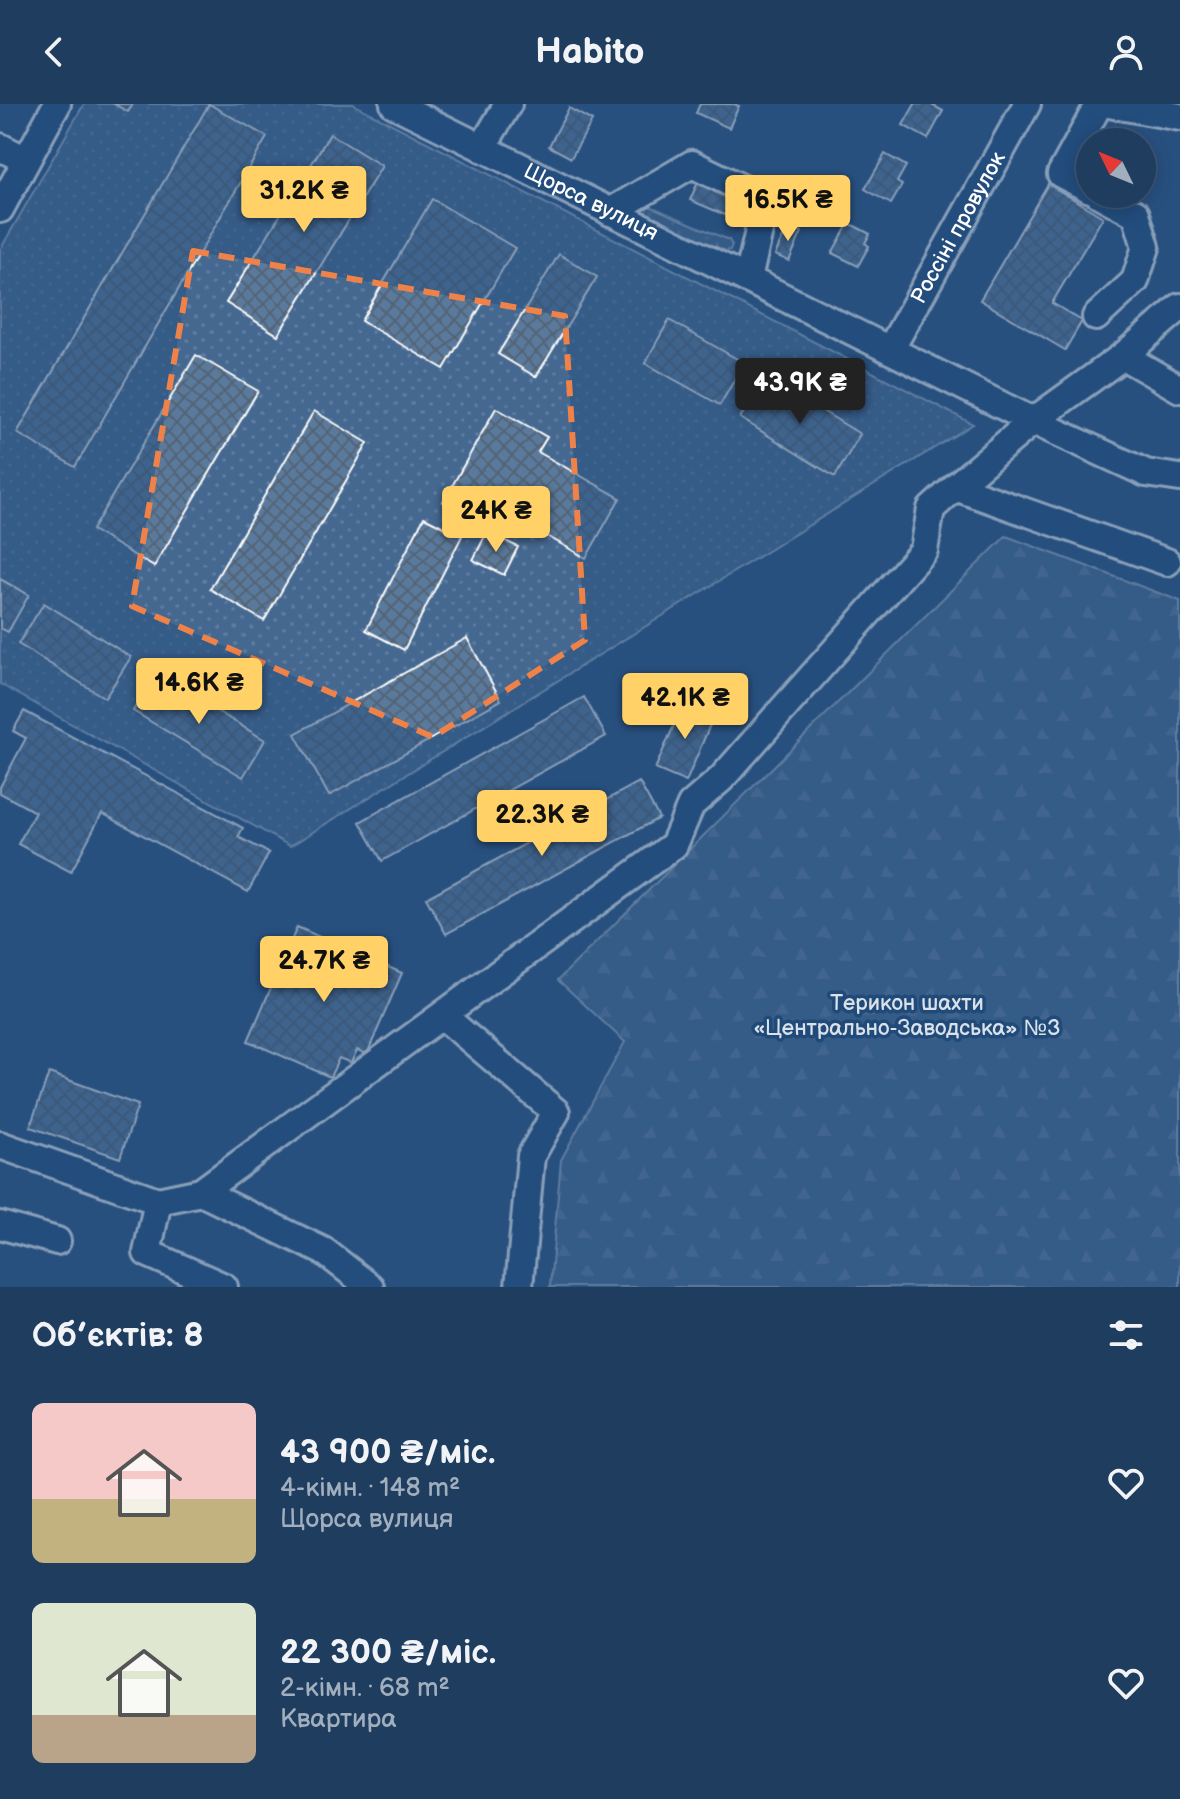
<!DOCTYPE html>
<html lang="uk">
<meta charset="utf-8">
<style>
:root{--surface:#1e3d5f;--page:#264465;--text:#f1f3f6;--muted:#a1aebd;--line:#3c5674;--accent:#ffd166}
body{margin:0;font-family:"Balsamiq Sans",sans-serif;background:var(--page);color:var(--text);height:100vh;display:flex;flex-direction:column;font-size:30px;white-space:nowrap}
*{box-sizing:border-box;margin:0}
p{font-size:26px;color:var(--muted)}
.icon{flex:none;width:44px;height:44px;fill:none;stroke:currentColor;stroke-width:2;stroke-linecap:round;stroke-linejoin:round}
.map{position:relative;height:1183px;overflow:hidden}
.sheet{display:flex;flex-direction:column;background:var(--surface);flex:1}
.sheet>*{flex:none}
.needle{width:52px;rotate:313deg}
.tools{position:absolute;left:1076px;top:24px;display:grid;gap:16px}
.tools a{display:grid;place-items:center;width:80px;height:80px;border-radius:50%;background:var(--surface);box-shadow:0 4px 20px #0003,0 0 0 2px var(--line);font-size:40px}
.price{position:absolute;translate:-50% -68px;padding:0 18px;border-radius:8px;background:var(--accent);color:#111;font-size:26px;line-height:52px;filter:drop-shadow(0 2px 4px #0008)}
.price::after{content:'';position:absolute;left:50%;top:48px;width:24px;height:18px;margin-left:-12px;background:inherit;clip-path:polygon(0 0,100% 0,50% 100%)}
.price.on{background:#222;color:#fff}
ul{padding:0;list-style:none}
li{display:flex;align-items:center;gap:24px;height:200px;padding:0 32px}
li span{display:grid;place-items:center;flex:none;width:224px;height:160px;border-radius:12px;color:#555}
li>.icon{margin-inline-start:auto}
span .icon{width:96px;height:96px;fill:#fffc;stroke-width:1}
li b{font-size:34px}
h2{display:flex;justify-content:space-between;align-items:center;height:96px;padding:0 32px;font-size:34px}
header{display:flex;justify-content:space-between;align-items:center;height:104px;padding:0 32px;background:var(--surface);font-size:36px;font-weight:700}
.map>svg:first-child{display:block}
</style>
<header><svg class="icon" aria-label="back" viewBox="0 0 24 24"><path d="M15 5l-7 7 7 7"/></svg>Habito<svg class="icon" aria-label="person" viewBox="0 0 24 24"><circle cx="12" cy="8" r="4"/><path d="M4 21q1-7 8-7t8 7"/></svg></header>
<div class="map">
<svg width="1180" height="1183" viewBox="0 0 1180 1183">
<defs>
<pattern id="grass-dots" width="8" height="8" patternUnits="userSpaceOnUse" patternTransform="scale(2)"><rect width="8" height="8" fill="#446890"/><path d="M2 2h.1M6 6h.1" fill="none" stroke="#607fa1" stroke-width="1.8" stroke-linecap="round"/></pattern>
<pattern id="forest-firs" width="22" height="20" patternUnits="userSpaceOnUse" patternTransform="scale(2)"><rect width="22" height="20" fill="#446890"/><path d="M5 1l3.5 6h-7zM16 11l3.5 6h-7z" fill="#607fa1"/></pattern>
<pattern id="building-cross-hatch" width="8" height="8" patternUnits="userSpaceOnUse" patternTransform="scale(2)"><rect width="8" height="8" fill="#5a7a9d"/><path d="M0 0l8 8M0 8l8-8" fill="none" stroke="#536374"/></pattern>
</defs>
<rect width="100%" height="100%" fill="#28517f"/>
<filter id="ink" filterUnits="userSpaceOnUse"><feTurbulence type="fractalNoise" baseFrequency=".0125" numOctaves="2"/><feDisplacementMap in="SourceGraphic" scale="16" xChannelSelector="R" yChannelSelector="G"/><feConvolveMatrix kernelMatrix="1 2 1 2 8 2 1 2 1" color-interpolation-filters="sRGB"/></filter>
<g filter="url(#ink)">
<g fill="url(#grass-dots)" stroke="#a2b4c8" stroke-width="2">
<path d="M84,0h269l620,320 -683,422 -290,-162v-434z"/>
<path d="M645,100l84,36 3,5 -2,5 -5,1 -84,-36 -2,-4 2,-6z"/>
</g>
<path fill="url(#forest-firs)" stroke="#a2b4c8" stroke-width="2" d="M1006,432l174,65v686h-630l11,-127 64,-118 -67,-62z"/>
<g fill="url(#building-cross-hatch)" stroke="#fff" stroke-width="2">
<path d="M114,0h19l-5,8z"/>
<path d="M209,0l58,33 -192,330 -58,-34z"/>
<path d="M700,0h34l5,2 -10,22 -33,-15z"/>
<path d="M915,0h15l13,7 -15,28 -25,-14z"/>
<path d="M569,4l23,13 -21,37 -22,-12z"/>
<path d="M330,30l52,32 -104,169 -52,-32z"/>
<path d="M885,50l21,12 -9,16 5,3 -11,19 -26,-15z"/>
<path d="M699,76l42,18 -9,20 -42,-18z"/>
<path d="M1048,80l55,33 -51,86 30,18 -17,29 -85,-50z"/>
<path d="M432,95l83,49 -71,121 -83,-48z"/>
<path d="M849,119l21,11 -5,9 4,3 -11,20 -26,-13z"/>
<path d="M788,121l14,7 -13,29 -14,-6z"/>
<path d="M559,150l38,23 -61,100 -38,-23z"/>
<path d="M669,216l75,43 -24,42 -75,-42z"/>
<path d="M196,251l62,36 -104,176 -62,-37z"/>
<path d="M766,272l94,58 -25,43 -95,-59z"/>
<path d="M496,304l51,29 -9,15 82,46 -34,60 -82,-46 -10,18 -51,-28z"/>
<path d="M314,307l54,32 -104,178 -54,-32z"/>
<path d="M424,413l38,19 -58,114 -38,-20z"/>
<path d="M487,428l31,15 -14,28 -31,-15z"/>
<path d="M0,475l29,16 -21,37 -8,-4z"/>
<path d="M44,499l87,54 -26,41 -87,-54z"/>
<path d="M467,534l34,62 -172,96 -34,-62z"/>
<path d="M155,570l110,66 -22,37 -110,-66z"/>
<path d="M584,593l22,39 -224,125 -22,-39z"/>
<path d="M685,596l30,13 -29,69 -31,-13z"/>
<path d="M24,607l219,117 -5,9 31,16 -21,39 -146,-79 -31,59 -53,-28 17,-32 -35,-19v-6l26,-49 -13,-7z"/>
<path d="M639,678l20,36 -213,116 -20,-36z"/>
<path d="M297,823l105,46 -35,81 -10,-4 -6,13 -12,-5 -9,19 -82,-36z"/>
<path d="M49,969l89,32 -18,53 -90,-31z"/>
</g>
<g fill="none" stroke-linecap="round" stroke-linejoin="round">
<g stroke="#fff" stroke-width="32">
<g id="minor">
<path id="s1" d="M394,0l639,317 113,52 34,5"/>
<path d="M1109,0l71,13"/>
<path d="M0,43l26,13"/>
<path d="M482,44l26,-44"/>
<path d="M1090,85l-29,-15 38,-70"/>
<path d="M0,105l57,-105"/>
<path d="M610,108l82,-48 74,36 -18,79"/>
<path d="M1096,213l39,-36 11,-34 -10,-33 -37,-20"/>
<path id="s2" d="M890,246l137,-246"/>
<path d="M1123,252l57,33"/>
<path d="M955,383l212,75"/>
<path d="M443,912l113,96 -25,44 -12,131"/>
<path d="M0,1041l158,56 43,-9 473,-347 17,-40 30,-26 203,-229 7,-41 24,-22 78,-66 90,-65 57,-49"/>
<path d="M201,1088l124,60 45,35"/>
<path d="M158,1097l-11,52 77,34"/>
<path d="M0,1121l57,16"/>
</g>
</g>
<use href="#minor" stroke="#1f4a7a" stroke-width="26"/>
</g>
</g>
<path d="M0 0H1180V1183H0ZM193,147l372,65 20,324 -152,97 -301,-131z" fill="#28517f" fill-opacity=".55" fill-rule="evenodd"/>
<path fill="none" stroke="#ee8249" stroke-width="6" stroke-dasharray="16 10" stroke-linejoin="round" d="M193,147l372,65 20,324 -152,97 -301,-131z"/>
<g text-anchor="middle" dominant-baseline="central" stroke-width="7" stroke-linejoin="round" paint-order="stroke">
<g font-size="22" fill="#fff" stroke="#1f4a7a">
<text stroke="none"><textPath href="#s1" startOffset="220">Щорса вулиця</textPath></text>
<text stroke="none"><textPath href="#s2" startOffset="140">Россіні провулок</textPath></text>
</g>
<g font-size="22" fill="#dae1e9" stroke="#1f4a7a">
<text x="907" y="899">Терикон шахти<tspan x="907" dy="25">«Центрально-Заводська» №3</tspan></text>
</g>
</g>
</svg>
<div class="tools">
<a><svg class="needle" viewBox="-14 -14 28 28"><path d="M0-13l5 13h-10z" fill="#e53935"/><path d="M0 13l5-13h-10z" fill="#a1aebd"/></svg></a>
</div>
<b class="price" style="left:304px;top:130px">31.2K ₴</b>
<b class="price" style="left:788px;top:139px">16.5K ₴</b>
<b class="price on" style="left:800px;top:322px">43.9K ₴</b>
<b class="price" style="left:496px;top:450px">24K ₴</b>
<b class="price" style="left:199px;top:622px">14.6K ₴</b>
<b class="price" style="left:685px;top:637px">42.1K ₴</b>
<b class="price" style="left:542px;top:754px">22.3K ₴</b>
<b class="price" style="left:324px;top:900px">24.7K ₴</b>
</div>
<section class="sheet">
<h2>Об’єктів: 8<svg class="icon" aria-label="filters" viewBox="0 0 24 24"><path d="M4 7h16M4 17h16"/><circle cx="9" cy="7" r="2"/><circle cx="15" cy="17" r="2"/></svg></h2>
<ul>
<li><span style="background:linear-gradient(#f6c9c9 60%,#c2b280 0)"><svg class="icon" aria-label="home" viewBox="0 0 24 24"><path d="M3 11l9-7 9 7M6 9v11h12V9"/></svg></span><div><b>43 900 ₴/міс.</b><p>4-кімн. · 148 m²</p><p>Щорса вулиця</p></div><svg class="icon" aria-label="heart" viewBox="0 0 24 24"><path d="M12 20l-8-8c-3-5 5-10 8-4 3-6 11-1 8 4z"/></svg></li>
<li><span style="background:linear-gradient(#dfe7d0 70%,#b9a48a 0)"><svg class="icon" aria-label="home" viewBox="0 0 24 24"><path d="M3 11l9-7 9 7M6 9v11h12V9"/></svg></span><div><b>22 300 ₴/міс.</b><p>2-кімн. · 68 m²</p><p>Квартира</p></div><svg class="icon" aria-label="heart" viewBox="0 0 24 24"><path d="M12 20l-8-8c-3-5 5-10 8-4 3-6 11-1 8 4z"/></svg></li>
</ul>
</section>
